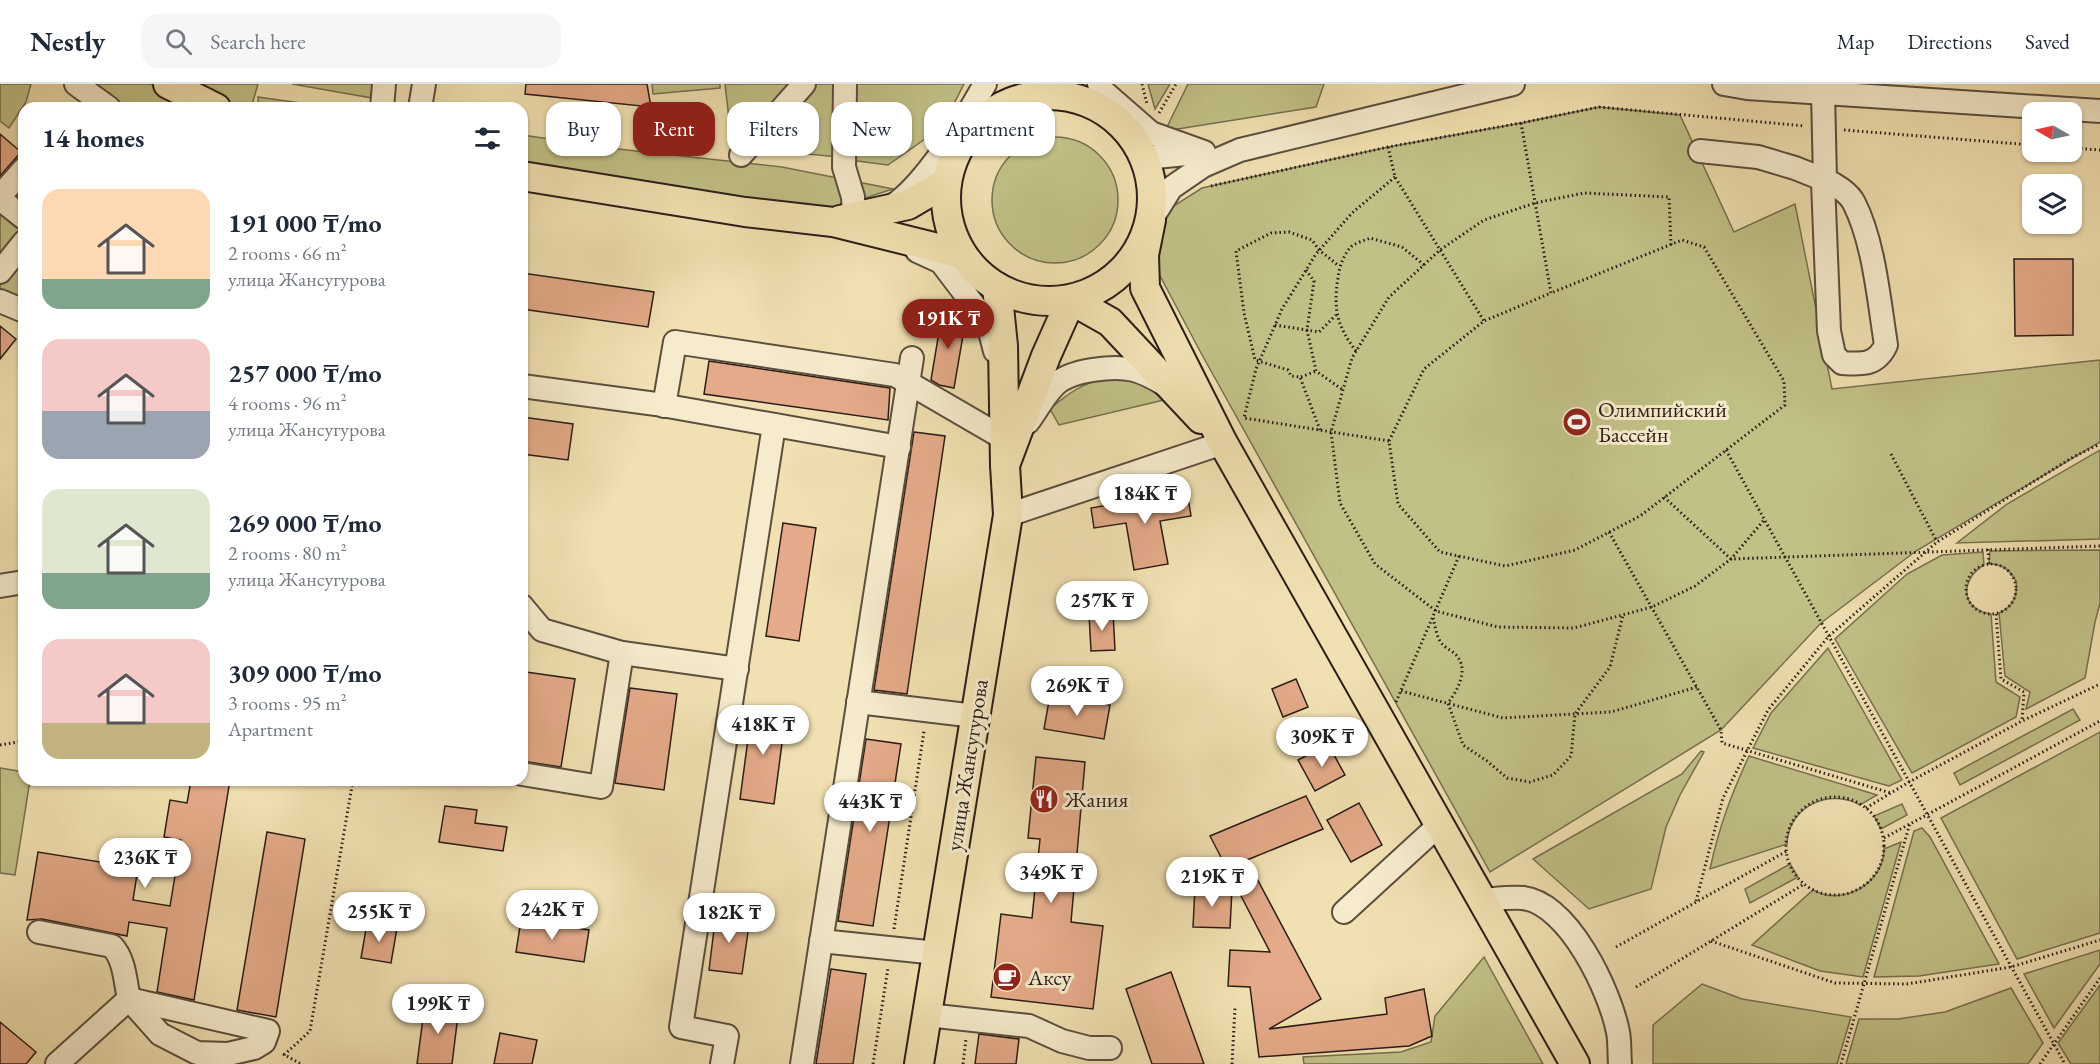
<!DOCTYPE html>
<meta charset="utf-8">
<style>
:root{--surface:#fff;--page:#f6f6f7;--text:#1f2937;--muted:#747a83;--line:#e0e1e3;--accent:#8f2418}
body{margin:0;font-family:"EB Garamond",serif;background:var(--page);color:var(--text);height:100vh;display:flex;flex-direction:column;font-size:22px;white-space:nowrap}
*{box-sizing:border-box;margin:0}
p{font-size:20px;color:var(--muted)}
.icon{flex:none;width:33px;height:33px;fill:none;stroke:currentColor;stroke-width:2;stroke-linecap:round;stroke-linejoin:round}
.map{position:relative;flex:1;overflow:hidden}
.sheet{position:absolute;left:18px;top:18px;width:510px;height:684px;display:flex;flex-direction:column;background:var(--surface);border-radius:18px;box-shadow:0 2px 4px #0004}
.sheet>*{flex:none}
.top-card{position:absolute;left:546px;top:18px;width:570px;height:54px;display:flex;gap:12px}
.needle{width:39px;rotate:279deg}
.fabs{position:absolute;left:2022px;top:18px;display:grid;gap:12px}
.fabs a{display:grid;place-items:center;width:60px;height:60px;border-radius:12px;background:var(--surface);box-shadow:0 2px 4px #0004;font-size:30px}
.price{position:absolute;translate:-50% -51px;padding:0 14px;border-radius:21px;background:#fff;color:#222;font-size:20px;line-height:39px;filter:drop-shadow(0 2px 3px #0008)}
.price::after{content:'';position:absolute;left:50%;top:36px;width:18px;height:14px;margin-left:-9px;background:inherit;clip-path:polygon(0 0,100% 0,50% 100%)}
.price.active{background:var(--accent);color:#fff}
ul{padding:0;list-style:none}
li{display:flex;align-items:center;gap:18px;height:150px;padding:0 24px}
li span{display:grid;place-items:center;flex:none;width:168px;height:120px;border-radius:18px;color:#555}
li>.icon{margin-inline-start:auto}
span .icon{width:72px;height:72px;fill:#fffc;stroke-width:1}
li b{font-size:26px}
h2{display:flex;justify-content:space-between;align-items:center;height:72px;padding:0 24px;font-size:26px}
.tag{padding:0 21px;border-radius:18px;background:var(--surface);box-shadow:0 2px 4px #0004;font-size:21px;line-height:54px}
.tag.active{background:var(--accent);color:#fff}
header{display:flex;align-items:center;gap:36px;box-sizing:border-box;height:84px;padding:0 30px;background:var(--surface);border-bottom:2px solid var(--line)}
header strong{font-size:28px}
nav{display:flex;gap:33px;margin-inline-start:auto;font-size:21px}
.search{width:420px;height:54px;background:var(--page);display:flex;align-items:center;gap:15px;box-sizing:border-box;padding:0 21px;border-radius:18px;color:var(--muted);font-size:22px}
.map>svg:first-child{display:block}
</style>
<header>
<strong>Nestly</strong>
<div class="search"><svg class="icon" aria-label="search" viewBox="0 0 24 24"><circle cx="10" cy="10" r="6"/><path d="M15 15l6 6"/></svg>Search here</div>
<nav><a>Map</a><a>Directions</a><a>Saved</a></nav>
</header>
<div class="map">
<svg width="2100" height="980" viewBox="0 0 2100 980">
<rect width="100%" height="100%" fill="#f1e1b2"/>
<filter id="stains"><feTurbulence type="fractalNoise" baseFrequency=".00333" numOctaves="4"/><feColorMatrix values="0 0 0 0 .2 0 0 0 0 .09 0 0 0 0 .02 0 0 0 .5 -.17"/></filter>
<radialGradient id="worn" r=".72"><stop offset=".6" stop-color="#630" stop-opacity="0"/><stop offset="1" stop-color="#630" stop-opacity=".3"/></radialGradient>
<g fill="#c1c187" stroke="#766f4f" stroke-width="1.5">
<path d="M0,0h31l-5,18 -17,26 -9,-7z"/>
<path d="M93,0h57l55,24h-82z"/>
<path d="M184,0h74l-7,24h-17z"/>
<path d="M292,0h87l-1,15z"/>
<path d="M652,0h68v4l-67,6z"/>
<path d="M725,0h72l-64,70z"/>
<path d="M814,0h29l-5,73 -81,-8z"/>
<path d="M852,0h112l-22,43 -54,38 -38,-5z"/>
<path d="M1148,0h22l-15,25z"/>
<path d="M1188,0h136l-8,23 -151,24z"/>
<path d="M258,13l78,11h-77z"/>
<path d="M1599,23l81,8 54,117 61,-28 37,185 268,-29v82l-184,109 -95,72 -100,107 -231,142 -289,-519 -43,-81v-42l14,-23 30,-19 186,-41 133,-24z"/>
<path d="M522,51l96,14 164,18 111,22 -71,23 -300,-49z"/>
<circle cx="1055" cy="116" r="63"/>
<path d="M0,118l24,20v15l-24,30z"/>
<path d="M24,166v55l-24,-9v-15z"/>
<path d="M1121,290l33,8 14,17 -109,26 -9,-16c25,-22 39,-28 71,-35z"/>
<path d="M2100,366v89l-143,4 50,-39z"/>
<path d="M2100,466v53l-5,19 -10,56 -59,31 4,-17 -25,-16 -6,-63c14,-6 19,-17 17,-32 -7,-12 -14,-17 -27,-17l1,-13z"/>
<path d="M1983,468l1,13c-24,14 -24,45 7,49l5,68 24,15 -4,20 -104,56 -77,-134 72,-65 35,-19z"/>
<path d="M1828,564l74,132 -13,6 -136,-38 18,-35z"/>
<path d="M2073,625l7,11 -120,65 -6,-12z"/>
<path d="M2100,648v201l-83,26 -76,-141z"/>
<path d="M1701,667l3,1 -24,43 -14,32 -15,62 -62,20 -56,-50 149,-85z"/>
<path d="M1749,672l128,39 -17,10c-30,-17 -72,1 -73,39l-77,25c9,-42 21,-74 39,-113z"/>
<path d="M0,684l24,4v8h6l-15,95 -15,-2z"/>
<path d="M1902,720l5,11 -26,14 -7,-13z"/>
<path d="M1922,744l8,9 69,127 -80,12 -45,1 40,-146z"/>
<path d="M1901,758l-38,135 -43,-6 -68,-26 61,-55c30,17 71,-7 71,-41z"/>
<path d="M1790,780l8,13 -48,26 -5,-14z"/>
<path d="M2100,866v14l-46,64 -30,-54z"/>
<path d="M1484,873l59,107h-239l-1,-7 98,-5 30,-10 4,-26z"/>
<path d="M1702,900l40,15 109,18 -14,47h-184v-39z"/>
<path d="M2100,901v79h-29l-13,-21z"/>
<path d="M2011,904l32,55 -15,21h-182l13,-45h39l47,-7z"/>
</g>
<g fill="#e4aa89" stroke="#2a1d17" stroke-width="1.5">
<path d="M526,0h121l4,23 -126,-13z"/>
<path d="M0,50l21,18 -21,24z"/>
<path d="M2014,175h59v76l-58,1z"/>
<path d="M522,189l132,19 -6,35 -126,-18z"/>
<path d="M942,230l24,4 -12,70 -15,-3 -8,-5z"/>
<path d="M0,242l16,13 -16,20z"/>
<path d="M709,277l181,27 -2,32 -184,-26z"/>
<path d="M522,333l51,7 -5,36 -46,-6z"/>
<path d="M914,348l31,4 -38,258 -33,-4z"/>
<path d="M1187,407l4,25 -31,5 8,43 -34,6 -8,-47 -32,5 -3,-20z"/>
<path d="M783,439l33,5 -17,113 -33,-5z"/>
<path d="M1113,528l2,38 -24,1 -2,-37z"/>
<path d="M526,588l49,7 -14,88 -39,-6v-64z"/>
<path d="M1296,595l12,28 -25,10 -11,-28z"/>
<path d="M630,604l47,6 -13,96 -49,-7z"/>
<path d="M1050,611l60,10 -6,34 -60,-10z"/>
<path d="M752,625l34,4 -12,91 -34,-5z"/>
<path d="M866,655l35,5 -28,182 -35,-5z"/>
<path d="M1328,660l17,31 -30,16 -17,-31z"/>
<path d="M1036,673l49,5 -14,160 32,4 -10,83 -102,-12 10,-83 31,4 8,-79 -12,-1z"/>
<path d="M191,696h39l-36,220 -37,-8 10,-64 -38,-6 -2,14 -85,-17 -15,1 11,-68 100,16 -5,32 37,6 11,-66 -17,-3 6,-37 17,3z"/>
<path d="M1306,712l17,33 -76,31 74,139 -52,30 118,-15 -2,-16 39,-9 8,47 -23,10 -150,11 -9,-70 -22,-1 2,-36 40,2 -60,-116z"/>
<path d="M1359,719l23,42 -31,17 -24,-42z"/>
<path d="M445,722l32,4 -2,13 32,4 -4,24 -64,-9z"/>
<path d="M267,748l38,7 -29,178 -39,-7z"/>
<path d="M1195,803l37,2 -2,39 -37,-1z"/>
<path d="M716,829l34,5 -8,56 -33,-4z"/>
<path d="M521,836l68,10 -5,32 -68,-10z"/>
<path d="M367,839l30,5 -6,35 -30,-5z"/>
<path d="M831,885l35,5 -13,90h-37z"/>
<path d="M1171,888l33,92h-52l-26,-75z"/>
<path d="M425,919l34,4 -7,57h-35z"/>
<path d="M0,938l36,30 -10,12h-26z"/>
<path d="M500,949l37,7 -5,24h-38z"/>
<path d="M979,950l40,5 -3,25h-41z"/>
</g>
<g fill="none" stroke-linecap="round" stroke-linejoin="round">
<g stroke="#5c4e3e" stroke-width="26">
<g id="minor">
<path d="M76,0l33,24"/>
<path d="M845,0l-1,83 9,30 1,20"/>
<path d="M1099,0l5,8 47,41 53,19"/>
<path d="M1724,0l23,4 353,23"/>
<path d="M382,24l2,-24"/>
<path d="M420,24l4,-24"/>
<path d="M1700,67l58,6 37,11 30,12 -2,-87"/>
<path d="M741,71l63,-71"/>
<path d="M1145,74l52,-5"/>
<path d="M1825,96c10,4 24,13 29,23 20,39 25,98 32,142 -10,21 -24,19 -44,18l-8,-8 -5,-24 -6,-149z"/>
<path d="M0,112l24,-27"/>
<path d="M0,115l24,19"/>
<path d="M892,122c32,-20 74,-88 93,-122"/>
<path d="M1151,136l20,-32 32,-22 37,-16 273,-66"/>
<path d="M917,167l24,11 47,62 7,27"/>
<path d="M0,188l24,-30"/>
<path d="M0,217l24,10"/>
<path d="M522,302l134,18 243,43"/>
<path d="M664,322l11,-64 220,33 110,64"/>
<path d="M1028,338c9,-12 17,-28 28,-38 15,-14 58,-19 78,-14 11,3 20,8 30,14"/>
<path d="M1008,431l215,-72"/>
<path d="M0,502l24,-4"/>
<path d="M522,522l20,24 80,23 115,16"/>
<path d="M858,618l117,14"/>
<path d="M522,690l79,13 21,-134"/>
<path d="M1481,816c14,-1 29,-3 42,-2 46,6 87,93 95,134 2,10 1,21 2,32"/>
<path d="M1344,828l95,-87"/>
<path d="M39,848l73,14c13,14 13,35 17,53l-72,65"/>
<path d="M821,857l116,12"/>
<path d="M129,915l139,32 -4,11 -10,6 -26,6 -31,-1 -37,-19z"/>
<path d="M927,931l102,11 33,15 27,7h21"/>
<path d="M722,980l5,-28 -46,-9 93,-602"/>
<path d="M802,980l110,-706"/>
</g>
</g>
<g stroke="#2a1d17" stroke-width="32">
<g id="major">
<path d="M168,0l48,24"/>
<circle cx="1049" cy="114" r="103"/>
<path d="M522,92l223,36 88,10 129,32"/>
<path d="M840,136l68,-15 39,-23"/>
<path d="M1151,136l-7,35 1,33 78,155 352,621"/>
<path d="M997,203l6,59 2,119 41,-109 25,-56 39,22 91,97"/>
<path d="M919,980l89,-549 -3,-50"/>
</g>
</g>
<g stroke="#2a1d17" stroke-width="3" stroke-dasharray="1.5 3" stroke-linecap="butt">
<path d="M1142,0l5,20"/>
<path d="M1159,29l17,-29"/>
<path d="M1521,39l30,170 -67,28 -60,48 -35,72 9,63 42,48 65,14 70,-16 65,-34 145,-111 -1,-24 -80,-134 -22,-7 -131,53"/>
<path d="M1844,46l188,15"/>
<path d="M1388,63l7,30 89,144"/>
<path d="M2072,64l28,2"/>
<path d="M1211,102l177,-39 133,-24 78,-16 206,19"/>
<path d="M1671,161l-2,-48 -85,-4 -49,10 -51,17 -44,30 -51,47 -37,61 -21,74 9,71 35,61 61,47 62,16 76,1 78,-21 43,-21 36,-27 33,-39"/>
<path d="M1306,186l8,11 -7,49 9,41 27,19"/>
<path d="M1275,241l44,7 17,-17"/>
<path d="M1356,267c-19,-25 -23,-42 -18,-73 1,-10 5,-22 12,-30 4,-5 14,-7 20,-10l32,9 22,18"/>
<path d="M1301,293l15,-6"/>
<path d="M1320,346l-20,-53 -9,-1 -3,-6 -33,-10 -11,-47 -8,-62 35,-18 18,-1 23,8 7,10 20,16"/>
<path d="M1389,357l-145,-23 12,-49 26,-60 34,-55 36,-41 43,-36"/>
<path d="M1726,366l339,614"/>
<path d="M1891,370l46,88"/>
<path d="M1664,413l67,62 369,-13"/>
<path d="M1609,448l112,198 1,13 169,50"/>
<path d="M1988,465l1,15"/>
<circle cx="1991" cy="505" r="25"/>
<path d="M1996,530l5,65 23,13 -2,29"/>
<path d="M1433,534c2,7 3,16 7,23 4,7 12,9 17,15 12,15 0,35 -9,47l15,42 24,16 20,17 23,4 23,-7 18,-19 4,-42 35,-47 13,-52"/>
<path d="M1401,607l102,27 108,-6 86,-25"/>
<path d="M1396,618l63,-146"/>
<path d="M0,661l24,-4"/>
<circle cx="1835" cy="762" r="49"/>
<path d="M1866,724l43,-26 113,-61 78,-37"/>
<path d="M1884,754l216,-117"/>
<path d="M1696,817l27,-103 45,-88 60,-73 109,-95 136,-85 27,-13"/>
<path d="M894,845l30,-198"/>
<path d="M1711,857l124,42 72,1 104,-17 89,-27"/>
<path d="M1616,863l171,-96"/>
<path d="M1636,903l168,-103"/>
<path d="M283,970l18,10"/>
<path d="M284,971l26,-24 43,-251"/>
<path d="M873,980l15,-96"/>
<path d="M963,980l3,-25"/>
<path d="M1232,980l3,-57"/>
<path d="M1841,980l69,-241"/>
<path d="M2040,980l60,-86"/>
</g>
<use href="#minor" stroke="#f6eccd" stroke-width="22"/>
<use href="#major" stroke="#f1e1b2" stroke-width="28"/>
</g>
<defs>
<g id="stadium-disc" transform="scale(1.5)"><circle r="9.5" fill="#8f2418" stroke="#f6eccd"/><path d="M0-5a6.5 5 0 1 0 0 10a6.5 5 0 1 0 0-10ZM-3.5-1.8h7v3.6h-7Z" fill="#fff"/></g>
<g id="restaurant-disc" transform="scale(1.5)"><circle r="9.5" fill="#8f2418" stroke="#f6eccd"/><path d="M-5-6h1v4h1v-4h1v4h1v-4h1v5L-1.5 .5V6h-2V.5L-5-1ZM5-6V6H3V1.5H1.5Q1.5-4 5-6Z" fill="#fff"/></g>
<g id="cafe-disc" transform="scale(1.5)"><circle r="9.5" fill="#8f2418" stroke="#f6eccd"/><path d="M-5.5-4.5H6V0H3Q3 3.5 0 3.5H-2.5Q-5.5 3.5-5.5 0ZM3-3.2v2h1.7v-2ZM-6 4.5H4V6H-6Z" fill="#fff"/></g>
</defs>
<g fill-rule="evenodd">
<use href="#stadium-disc" x="1577" y="338"/>
<use href="#restaurant-disc" x="1044" y="715"/>
<use href="#cafe-disc" x="1007" y="893"/>
</g>
<g text-anchor="middle" dominant-baseline="central" stroke-width="6" stroke-linejoin="round" paint-order="stroke">
<g font-size="22" fill="#2a1d17" stroke="#f6eccd" text-anchor="start">
<text x="1598" y="325">Олимпийский<tspan x="1598" dy="25">Бассейн</tspan></text>
<text x="1065" y="715">Жания</text>
<text x="1028" y="893">Аксу</text>
</g>
<g font-size="22" fill="#2a1d17" stroke="#f6eccd">
<text transform="translate(967 681) rotate(-81)">улица Жансугурова</text>
</g>
</g>
<rect width="100%" height="100%" filter="url(#stains)"/>
<rect width="100%" height="100%" fill="url(#worn)"/>
</svg>
<div class="fabs">
<a><svg class="needle" viewBox="-14 -14 28 28"><path d="M0-13l5 13h-10z" fill="#e53935"/><path d="M0 13l5-13h-10z" fill="#747a83"/></svg></a>
<a><svg class="icon" aria-label="layers" viewBox="0 0 24 24"><path d="M12 4l9 5-9 5-9-5zM3 14l9 5 9-5"/></svg></a>
</div>
<b class="price active" style="left:948px;top:266px">191K ₸</b>
<b class="price" style="left:1145px;top:441px">184K ₸</b>
<b class="price" style="left:1102px;top:548px">257K ₸</b>
<b class="price" style="left:1077px;top:633px">269K ₸</b>
<b class="price" style="left:763px;top:672px">418K ₸</b>
<b class="price" style="left:1322px;top:684px">309K ₸</b>
<b class="price" style="left:870px;top:749px">443K ₸</b>
<b class="price" style="left:145px;top:805px">236K ₸</b>
<b class="price" style="left:1051px;top:820px">349K ₸</b>
<b class="price" style="left:1212px;top:824px">219K ₸</b>
<b class="price" style="left:552px;top:857px">242K ₸</b>
<b class="price" style="left:379px;top:859px">255K ₸</b>
<b class="price" style="left:729px;top:860px">182K ₸</b>
<b class="price" style="left:438px;top:951px">199K ₸</b>
<div class="top-card">
<a class="tag">Buy</a>
<a class="tag active">Rent</a>
<a class="tag">Filters</a>
<a class="tag">New</a>
<a class="tag">Apartment</a>
</div>
<section class="sheet">
<h2>14 homes<svg class="icon" aria-label="filters" viewBox="0 0 24 24"><path d="M4 7h16M4 17h16"/><circle cx="9" cy="7" r="2"/><circle cx="15" cy="17" r="2"/></svg></h2>
<ul>
<li><span style="background:linear-gradient(#ffd9b3 75%,#7fa58c 0)"><svg class="icon" aria-label="home" viewBox="0 0 24 24"><path d="M3 11l9-7 9 7M6 9v11h12V9"/></svg></span><div><b>191 000 ₸/mo</b><p>2 rooms · 66 m²</p><p>улица Жансугурова</p></div></li>
<li><span style="background:linear-gradient(#f6c9c9 60%,#9aa5b1 0)"><svg class="icon" aria-label="home" viewBox="0 0 24 24"><path d="M3 11l9-7 9 7M6 9v11h12V9"/></svg></span><div><b>257 000 ₸/mo</b><p>4 rooms · 96 m²</p><p>улица Жансугурова</p></div></li>
<li><span style="background:linear-gradient(#dfe7d0 70%,#7fa58c 0)"><svg class="icon" aria-label="home" viewBox="0 0 24 24"><path d="M3 11l9-7 9 7M6 9v11h12V9"/></svg></span><div><b>269 000 ₸/mo</b><p>2 rooms · 80 m²</p><p>улица Жансугурова</p></div></li>
<li><span style="background:linear-gradient(#f6c9c9 70%,#c2b280 0)"><svg class="icon" aria-label="home" viewBox="0 0 24 24"><path d="M3 11l9-7 9 7M6 9v11h12V9"/></svg></span><div><b>309 000 ₸/mo</b><p>3 rooms · 95 m²</p><p>Apartment</p></div></li>
</ul>
</section>
</div>
